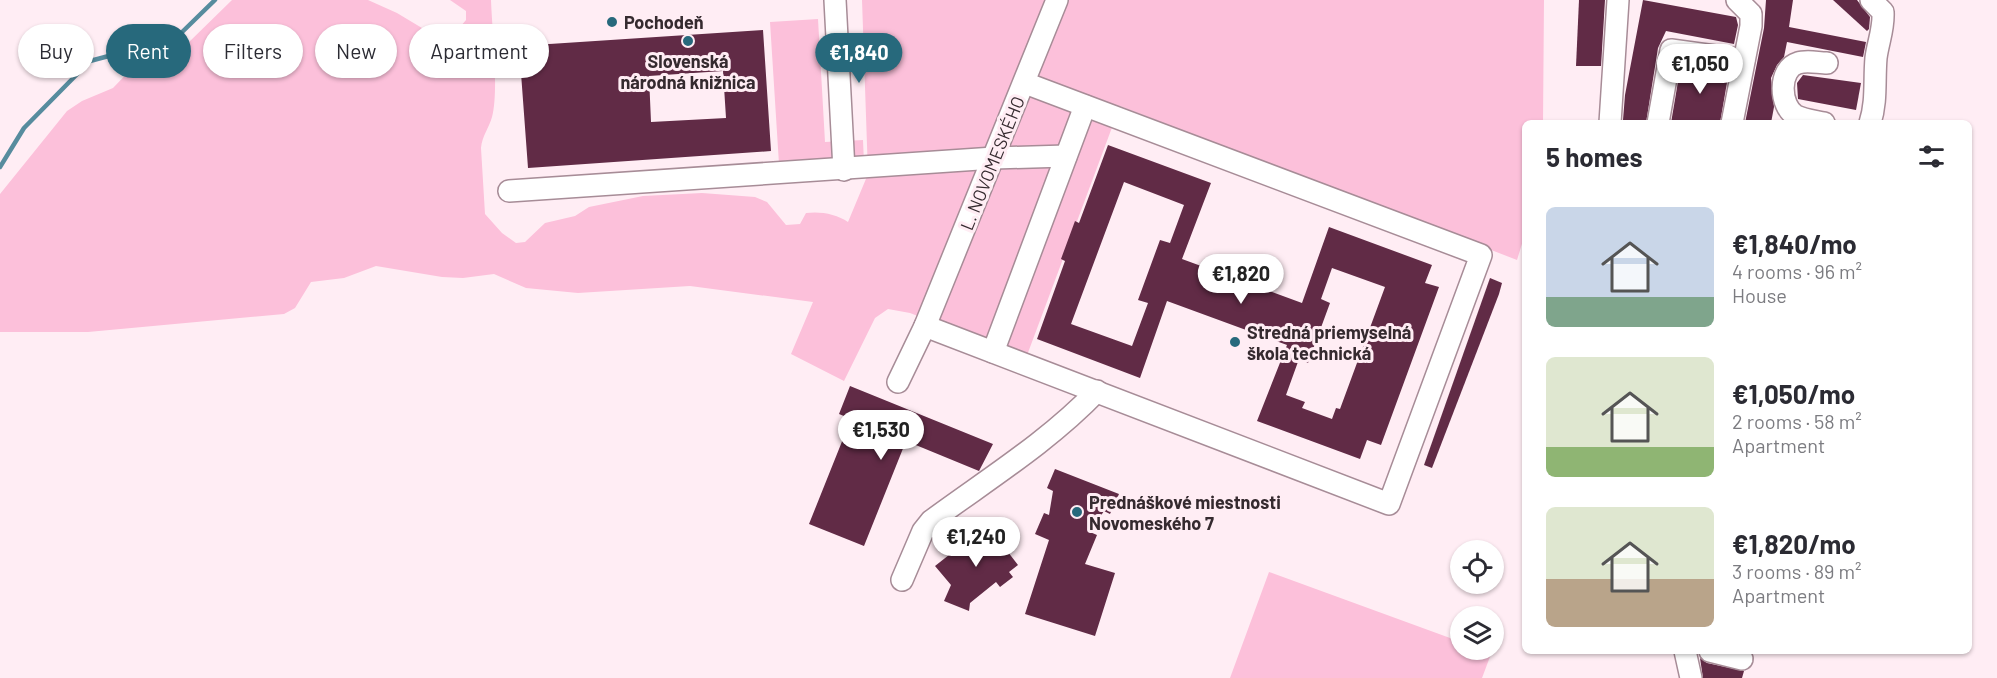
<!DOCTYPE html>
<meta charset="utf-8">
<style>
:root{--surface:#fff;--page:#f7f7f7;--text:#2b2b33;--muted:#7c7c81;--accent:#27697c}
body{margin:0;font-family:Barlow,sans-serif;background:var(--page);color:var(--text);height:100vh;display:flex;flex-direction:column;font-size:22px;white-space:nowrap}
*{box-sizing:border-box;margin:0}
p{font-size:20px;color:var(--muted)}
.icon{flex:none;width:33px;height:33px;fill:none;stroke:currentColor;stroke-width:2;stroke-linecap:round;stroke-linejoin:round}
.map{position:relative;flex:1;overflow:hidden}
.drawer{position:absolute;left:1522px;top:120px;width:450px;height:534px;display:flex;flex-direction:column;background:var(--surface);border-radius:9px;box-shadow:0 2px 4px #0004}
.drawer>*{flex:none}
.guide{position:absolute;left:18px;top:24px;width:570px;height:54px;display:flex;gap:12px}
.tools{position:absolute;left:1450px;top:540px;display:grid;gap:12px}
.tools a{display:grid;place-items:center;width:54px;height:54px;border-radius:50%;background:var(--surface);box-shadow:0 2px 4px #0004;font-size:30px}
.price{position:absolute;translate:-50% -51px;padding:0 14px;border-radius:21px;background:#fff;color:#222;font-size:20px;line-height:39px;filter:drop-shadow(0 2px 3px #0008)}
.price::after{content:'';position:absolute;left:50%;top:36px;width:18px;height:14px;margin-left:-9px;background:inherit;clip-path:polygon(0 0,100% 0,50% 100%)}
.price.active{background:var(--accent);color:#fff}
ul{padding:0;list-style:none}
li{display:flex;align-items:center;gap:18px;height:150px;padding:0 24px}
li span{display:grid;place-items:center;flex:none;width:168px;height:120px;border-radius:9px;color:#555}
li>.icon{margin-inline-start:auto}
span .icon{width:72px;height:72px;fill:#fffc;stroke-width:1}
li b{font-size:26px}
h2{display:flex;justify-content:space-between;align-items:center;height:72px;padding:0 24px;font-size:26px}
.tag{padding:0 21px;border-radius:27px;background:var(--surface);box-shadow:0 2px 4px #0004;font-size:21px;line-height:54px}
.tag.active{background:var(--accent);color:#fff}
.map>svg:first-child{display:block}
</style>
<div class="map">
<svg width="1997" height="678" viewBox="0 0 1997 678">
<rect width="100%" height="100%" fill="#ffedf4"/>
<g fill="#fcc0da">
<path d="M232,0h136l29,13 40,24 18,-4 11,-13v-9l-16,-11h41c1,29 8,91 1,117 -3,11 -10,19 -11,31l4,66 17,19 14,10 9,-1 20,-19 30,-7 14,-9 54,-11 59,-3 53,4 12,5 19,23 14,-1 6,-11c14,-2 31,1 42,9l20,-48 -6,-174h682l-1,123h-17l-1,111 -8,26 -397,-154 -94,252 -116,-45 -22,-4 -13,9 -31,63 -53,-27 22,-52 -123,-16 -112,7 -52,-5 -32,-14 -31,4 -21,-1 -66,-11 -32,12 -33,4 -16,26 -11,6 -196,18h-88v-138l67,-83 15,-10 31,-13 26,-27 48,-17z"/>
<path d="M818,19l7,123 38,-2 1,23 -85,1 -9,-142z"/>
<path d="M1269,572l192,70v8h19l11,4 -9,24h-252z"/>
</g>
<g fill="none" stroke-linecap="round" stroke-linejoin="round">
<path stroke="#578c9e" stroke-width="4.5" d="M0,167l24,-39 66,-67 86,-23 39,-38"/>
</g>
<g fill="#612b46" fill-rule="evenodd">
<path d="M1579,0h26l-4,66h-25z"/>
<path d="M1643,0l93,17 2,8 -4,19 -68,-13 -8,17 -12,75h-8l-15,-3 2,-25z"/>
<path d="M1766,0h27l-4,27 77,15 -3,15 -76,-15 -3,15 -7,8 -6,13 3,29 -3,16h-26l19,-95z"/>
<path d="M1833,0h24l13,17 -1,12 -2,2z"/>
<path d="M763,30l8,121 -243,17 -9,-122zM723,71l3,47 -75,4 -2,-46z"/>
<path d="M1681,64l48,7 -9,52h-49z"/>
<path d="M1803,75l58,8 -5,27 -58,-11 -1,-16z"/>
<path d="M1108,145l103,38 -29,76 120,44 27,-76 103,38 -7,18 14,4 -58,158 -14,-5 -7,19 -103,-38 30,-76 -120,-44 -27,77 -103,-39 28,-78 -4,-2 14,-38 4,2zM1124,182l60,23 -14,38 -10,-3 -22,60 10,3 -16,43 -61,-22zM1332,268l53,19 -45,122 -4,-1 -4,11 -30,-11 3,-6 -19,-7 13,-36 9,4 22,-60 -9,-4z"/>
<path d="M1490,278l12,5 -3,11 -67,174 -8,-3z"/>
<path d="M850,386l143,58 -14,27 -73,-30 -42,105 -55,-22 42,-105 -12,-5z"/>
<path d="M1055,469l64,25 -9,20 -6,-3 -14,21 7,3 -12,29 30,9 -20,63 -70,-22 24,-74 -14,-6 9,-21 5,2 4,-24 -6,-3z"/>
<path d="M987,525l31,40 -9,7 4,5 -13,10 -4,-5 -26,21 -1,8 -25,-10 7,-16 -16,-19z"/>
<path d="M1700,658l7,5 37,8 -2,7h-39z"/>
</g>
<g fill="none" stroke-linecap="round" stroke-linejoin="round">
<g stroke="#a78c97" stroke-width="24">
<g id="minor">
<path d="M835,0l9,170"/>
<path d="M1610,123l8,-123"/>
<path d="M1658,123l13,-73 73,10"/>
<path d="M1732,123l19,-97v-12l-14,-14"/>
<path d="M1824,123c-9,-2 -20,-3 -28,-7 -17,-10 -18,-47 2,-53 9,-3 20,0 29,0"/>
<path d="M1870,123c7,-22 4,-42 6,-65 2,-16 8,-29 7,-46l-12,-12"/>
<path d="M509,191l485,-33 72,-2"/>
<path d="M925,326l464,178 92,-249 -456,-172"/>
<path d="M993,352l92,-246"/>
<path d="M898,382l27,-56 132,-326"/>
<path d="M902,580l21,-49 8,-10c57,-42 117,-79 166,-130"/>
<path d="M1685,651l6,27"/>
<path d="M1710,651l32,8"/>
</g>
</g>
<use href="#minor" stroke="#fff" stroke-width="21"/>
</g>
<g fill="#27697c" stroke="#ffedf4" stroke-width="2">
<circle cx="612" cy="22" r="6"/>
<circle cx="688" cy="41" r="6"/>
<circle cx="1235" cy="342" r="6"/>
<circle cx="1077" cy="512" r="6"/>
</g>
<g text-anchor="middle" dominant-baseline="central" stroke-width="6" stroke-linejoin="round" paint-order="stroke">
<g font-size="18" font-weight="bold" fill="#352a2f" stroke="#ffedf4" text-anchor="start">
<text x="624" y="22">Pochodeň</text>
<text x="688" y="61" text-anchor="middle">Slovenská<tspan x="688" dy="21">národná knižnica</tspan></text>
<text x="1247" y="332">Stredná priemyselná<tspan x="1247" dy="21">škola technická</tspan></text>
<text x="1089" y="502">Prednáškové miestnosti<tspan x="1089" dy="21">Novomeského 7</tspan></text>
</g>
<g font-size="18" fill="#352a2f" stroke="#ffedf4">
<text transform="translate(992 163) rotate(-68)">L. NOVOMESKÉHO</text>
</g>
</g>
</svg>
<div class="tools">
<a><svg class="icon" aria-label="locate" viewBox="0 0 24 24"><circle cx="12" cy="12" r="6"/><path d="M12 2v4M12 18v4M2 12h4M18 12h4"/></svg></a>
<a><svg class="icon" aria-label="layers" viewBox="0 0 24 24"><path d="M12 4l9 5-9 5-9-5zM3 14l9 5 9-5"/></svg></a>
</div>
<b class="price active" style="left:859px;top:84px">€1,840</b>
<b class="price" style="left:1700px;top:95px">€1,050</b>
<b class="price" style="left:1241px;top:305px">€1,820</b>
<b class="price" style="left:881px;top:461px">€1,530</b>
<b class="price" style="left:976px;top:568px">€1,240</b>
<div class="guide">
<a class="tag">Buy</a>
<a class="tag active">Rent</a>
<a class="tag">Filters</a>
<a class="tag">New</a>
<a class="tag">Apartment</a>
</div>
<section class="drawer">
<h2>5 homes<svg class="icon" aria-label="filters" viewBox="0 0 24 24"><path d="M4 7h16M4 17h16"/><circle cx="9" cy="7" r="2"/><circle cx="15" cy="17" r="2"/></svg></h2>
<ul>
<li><span style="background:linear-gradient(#c9d6e8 75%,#7fa58c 0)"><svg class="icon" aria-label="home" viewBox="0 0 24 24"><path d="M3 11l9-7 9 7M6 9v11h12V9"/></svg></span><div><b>€1,840/mo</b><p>4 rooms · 96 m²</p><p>House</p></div></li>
<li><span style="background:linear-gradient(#dfe7d0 75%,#8fb573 0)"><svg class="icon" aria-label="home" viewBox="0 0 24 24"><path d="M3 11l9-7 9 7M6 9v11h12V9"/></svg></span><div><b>€1,050/mo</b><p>2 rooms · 58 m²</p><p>Apartment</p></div></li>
<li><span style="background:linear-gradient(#dfe7d0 60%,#b9a48a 0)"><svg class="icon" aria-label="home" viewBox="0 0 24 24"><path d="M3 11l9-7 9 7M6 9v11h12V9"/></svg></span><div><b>€1,820/mo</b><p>3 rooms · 89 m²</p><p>Apartment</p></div></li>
</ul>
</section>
</div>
